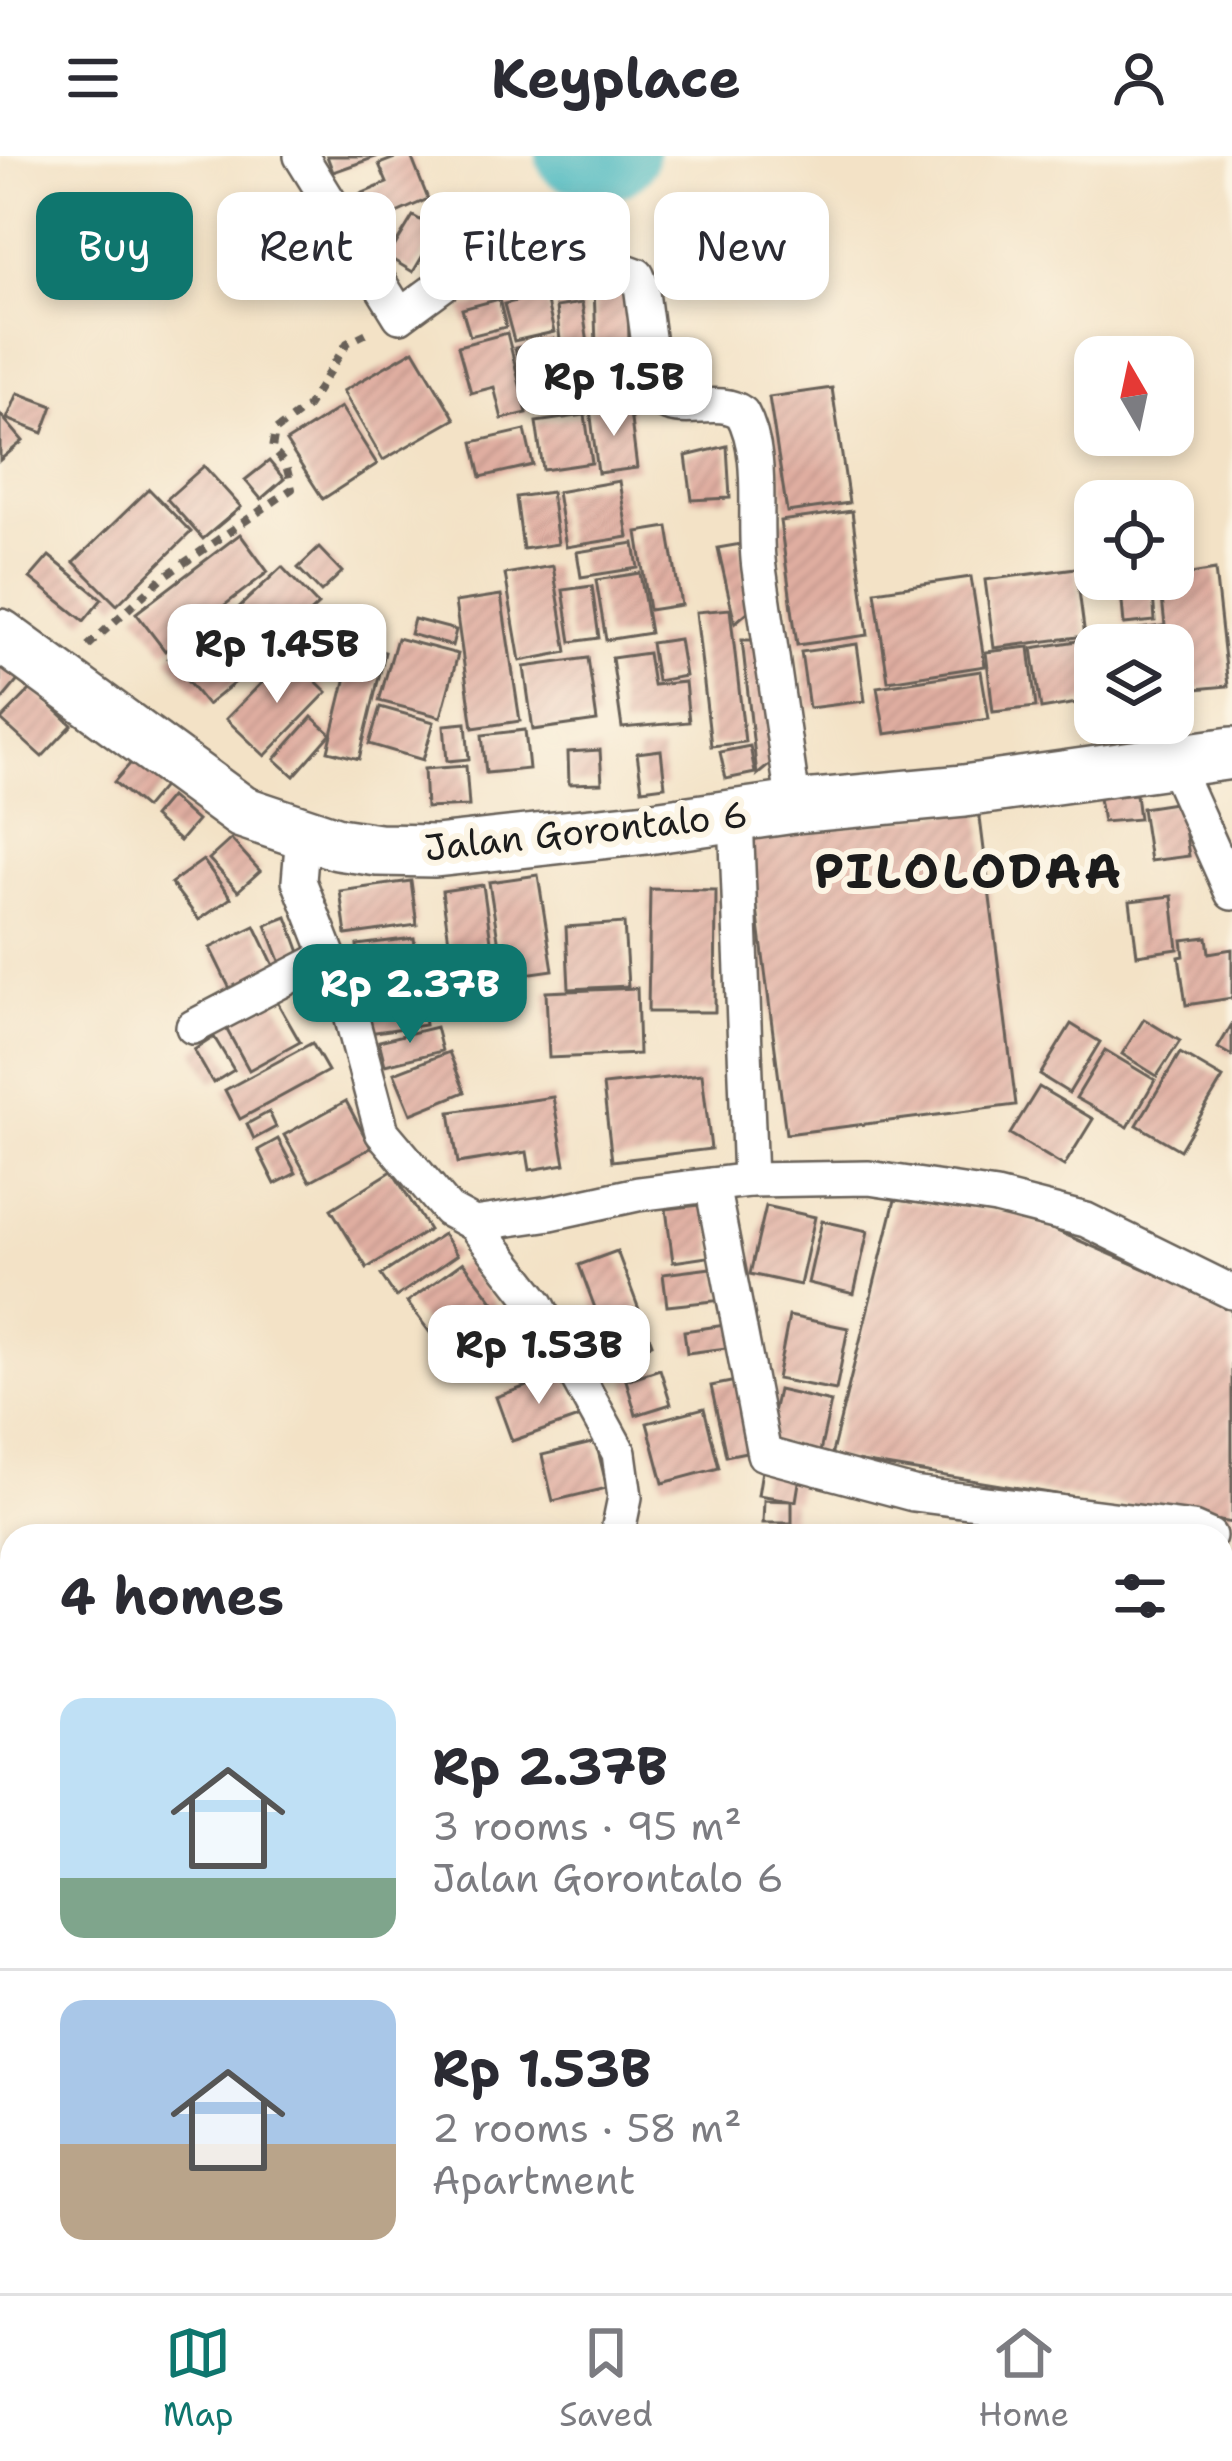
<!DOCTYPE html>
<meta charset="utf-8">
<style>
:root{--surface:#fff;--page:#f7f7f7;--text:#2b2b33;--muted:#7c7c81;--line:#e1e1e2;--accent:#0f766e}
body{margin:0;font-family:"Shantell Sans",sans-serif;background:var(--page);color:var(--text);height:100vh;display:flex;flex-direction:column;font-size:45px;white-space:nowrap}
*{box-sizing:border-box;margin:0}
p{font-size:39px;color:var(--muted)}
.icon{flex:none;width:66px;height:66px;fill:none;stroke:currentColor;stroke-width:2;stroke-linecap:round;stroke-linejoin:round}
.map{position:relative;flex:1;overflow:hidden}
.details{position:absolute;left:0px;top:1368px;width:1233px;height:771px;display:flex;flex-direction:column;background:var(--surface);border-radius:36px 36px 0 0;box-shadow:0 6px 18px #0003}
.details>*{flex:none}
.banner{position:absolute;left:36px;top:36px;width:1161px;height:108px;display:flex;gap:24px}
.needle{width:78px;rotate:351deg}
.tools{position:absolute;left:1074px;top:180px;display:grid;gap:24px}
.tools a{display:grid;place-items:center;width:120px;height:120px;border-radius:24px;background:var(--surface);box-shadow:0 6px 18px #0003;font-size:60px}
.price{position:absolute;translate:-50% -102px;padding:0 27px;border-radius:24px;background:#fff;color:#222;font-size:39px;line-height:78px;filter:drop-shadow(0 3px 6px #0008)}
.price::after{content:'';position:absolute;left:50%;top:72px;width:36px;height:27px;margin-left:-18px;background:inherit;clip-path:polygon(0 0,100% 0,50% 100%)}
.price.active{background:var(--accent);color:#fff}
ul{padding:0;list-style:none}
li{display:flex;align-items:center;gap:36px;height:300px;padding:0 60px}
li+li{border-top:3px solid var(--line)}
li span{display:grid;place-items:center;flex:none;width:336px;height:240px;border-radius:24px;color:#555}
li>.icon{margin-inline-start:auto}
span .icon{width:144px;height:144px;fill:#fffc;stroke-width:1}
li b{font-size:51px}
h2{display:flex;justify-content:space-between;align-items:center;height:144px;padding:0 60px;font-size:51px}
.tag{padding:0 42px;border-radius:24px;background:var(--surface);box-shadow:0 6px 18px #0003;font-size:42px;line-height:108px}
.tag.active{background:var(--accent);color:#fff}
header{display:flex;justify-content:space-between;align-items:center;height:156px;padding:0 60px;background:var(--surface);font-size:54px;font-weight:700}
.tab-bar{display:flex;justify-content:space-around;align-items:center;height:168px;border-top:3px solid var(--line);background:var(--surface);font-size:33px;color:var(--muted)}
.tab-bar a{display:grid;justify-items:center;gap:6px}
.tab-bar .active{color:var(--accent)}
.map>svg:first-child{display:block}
</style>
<header><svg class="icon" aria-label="menu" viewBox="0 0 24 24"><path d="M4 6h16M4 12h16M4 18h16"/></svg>Keyplace<svg class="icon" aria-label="person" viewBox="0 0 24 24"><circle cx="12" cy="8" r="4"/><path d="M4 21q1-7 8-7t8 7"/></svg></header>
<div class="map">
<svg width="1232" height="2137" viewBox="0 0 1232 2137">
<defs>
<pattern id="building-hatch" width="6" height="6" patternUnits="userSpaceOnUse" patternTransform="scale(3)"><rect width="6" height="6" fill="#e0aea1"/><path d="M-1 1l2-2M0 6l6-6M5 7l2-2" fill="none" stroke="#c0958a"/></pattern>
</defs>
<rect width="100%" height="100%" fill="#fcf5e5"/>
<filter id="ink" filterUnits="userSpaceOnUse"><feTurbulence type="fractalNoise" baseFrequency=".00833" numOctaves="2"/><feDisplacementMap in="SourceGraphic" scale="24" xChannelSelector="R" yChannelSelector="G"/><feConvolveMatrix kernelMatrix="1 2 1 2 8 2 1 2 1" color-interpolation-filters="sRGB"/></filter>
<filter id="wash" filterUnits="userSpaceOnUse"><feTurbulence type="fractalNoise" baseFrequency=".004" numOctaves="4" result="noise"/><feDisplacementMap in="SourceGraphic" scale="48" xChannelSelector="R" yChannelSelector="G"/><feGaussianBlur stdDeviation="2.7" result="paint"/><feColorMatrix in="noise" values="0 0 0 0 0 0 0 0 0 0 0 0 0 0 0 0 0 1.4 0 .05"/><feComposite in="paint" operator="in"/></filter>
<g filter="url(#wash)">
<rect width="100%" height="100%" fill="#f3e2c6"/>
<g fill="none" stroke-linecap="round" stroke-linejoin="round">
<path stroke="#49b8bf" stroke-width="72" d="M572,0l41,6 9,-6"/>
</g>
<g id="blocks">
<g fill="url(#building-hatch)">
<path d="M327,0h49v1l-43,15z"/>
<path d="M400,0h11l17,43 -77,34 -12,-30 48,-20 -8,-19z"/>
<path d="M479,41l28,32 -27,24 -28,-33z"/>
<path d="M413,60l25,14 -25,42 -25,-15z"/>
<path d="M594,130h34l1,58 -33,2z"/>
<path d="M545,138l9,38 -40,9 -10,-37z"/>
<path d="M499,143l7,28 -36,9 -8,-27z"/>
<path d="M582,147l6,41 -27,4 -5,-41z"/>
<path d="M507,177l20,80 -25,6 -8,-32 -23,6 -13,-47z"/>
<path d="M553,183l9,40 -38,9 -9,-40z"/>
<path d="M414,194l41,69 -72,41 -40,-69z"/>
<path d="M832,232l17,115 -62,9 -18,-115z"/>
<path d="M18,237l35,13 -10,27 -36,-14z"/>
<path d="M629,248l8,64 -39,5 -8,-64z"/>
<path d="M341,251l36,57 -54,35 -37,-57z"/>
<path d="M0,258l23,27 -23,19z"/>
<path d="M585,259l7,48 -49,7 -7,-48z"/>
<path d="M525,274l8,35 -52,12 -8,-35z"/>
<path d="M727,290l3,52 -38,2 -6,-44z"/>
<path d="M269,305l15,18 -23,20 -16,-19z"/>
<path d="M204,310l37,41 -38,32 -36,-40z"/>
<path d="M619,325l9,56 -62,10 -9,-55z"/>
<path d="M149,333l42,43 -74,73 -43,-43z"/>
<path d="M551,336l7,52 -35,5 -7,-52z"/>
<path d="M852,355l16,124 -71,10 -17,-124z"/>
<path d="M668,371l13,78 -32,5 -12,-78z"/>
<path d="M240,378l28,38 -103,79 -29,-38z"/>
<path d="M634,387l4,25 -57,9 -4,-25z"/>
<path d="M741,388l9,66 -15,13 -17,-75z"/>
<path d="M319,392l23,24 -21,20 -23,-24z"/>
<path d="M49,400l53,43 -18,22 -54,-43z"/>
<path d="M553,410l14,86 -47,9 -15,-87z"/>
<path d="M282,411l36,38 -47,43 -35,-38z"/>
<path d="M1076,412l9,68 -91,12 -9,-68z"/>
<path d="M1215,414l13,116 -55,5v-46h-6l-7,-66z"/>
<path d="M640,417l10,60 -44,7 -10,-60z"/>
<path d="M971,421l14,89 -97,15 -13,-90z"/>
<path d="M1152,423l3,42 -31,3 -4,-44z"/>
<path d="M592,430l7,52 -28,4 -8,-52z"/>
<path d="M501,439l19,126 -47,7 -18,-126z"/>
<path d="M730,453l15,133 -34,4 -15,-134z"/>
<path d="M225,457l38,47 -56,45 -39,-47z"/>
<path d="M414,463l42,11 -4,16 -42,-12z"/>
<path d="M1162,470l2,19h-23l-2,-16z"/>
<path d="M1103,481l1,8h-9v55l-54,9 -9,-61z"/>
<path d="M397,482l61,16 -17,63 -62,-16z"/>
<path d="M679,483l6,37 -28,5 -6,-38z"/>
<path d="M742,484h21l11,121 -17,14z"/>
<path d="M354,488l31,8 -26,107 -31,-8z"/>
<path d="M857,488l8,57 -56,7 -8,-56z"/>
<path d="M1029,491l7,60 -43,5 -7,-60z"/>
<path d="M648,497l5,32 32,-3 4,40 -67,6 -10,-70z"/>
<path d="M289,499l38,37 -62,64 -39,-37z"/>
<path d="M588,502l9,63 -64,9 -9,-63z"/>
<path d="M0,505l20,17 -20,24z"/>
<path d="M981,515l8,48 -104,15 -8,-47z"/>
<path d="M32,532l40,37 -30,32 -41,-37z"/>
<path d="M380,551l54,15 -11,38 -54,-16z"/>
<path d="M312,561l19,17 -37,42 -19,-17z"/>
<path d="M466,567l3,36 -22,2 -3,-36z"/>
<path d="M525,574l4,39 -43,4 -4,-38z"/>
<path d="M750,590l5,27 -29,6 -6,-27z"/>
<path d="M600,594l2,33 -33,1 -1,-32z"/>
<path d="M661,594l4,36 -23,3 -5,-36z"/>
<path d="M137,600l30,26 -22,26 -31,-26z"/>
<path d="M466,610l3,40 -43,2 -2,-39z"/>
<path d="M1136,638l3,25 -36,3 -4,-24z"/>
<path d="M170,641l27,24 -17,20 -27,-24z"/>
<path d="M1181,646l8,54 -39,5 -8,-53z"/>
<path d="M979,654l37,295 -230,29 -38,-295z"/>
<path d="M231,683l29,32 -22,20 -29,-32z"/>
<path d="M203,704l28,38 -32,22 -28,-37z"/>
<path d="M538,719l15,95 -49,7 -15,-95z"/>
<path d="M411,725l6,44 -71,10 -6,-44z"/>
<path d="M483,729l8,56 -41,7 -8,-57z"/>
<path d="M650,733l66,1 -1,122h-67z"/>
<path d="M1172,740l6,53 -41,6 -7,-54z"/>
<path d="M287,761l15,41 -20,8 -16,-41z"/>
<path d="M624,767l4,63 -59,3 -3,-62z"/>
<path d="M255,770l22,46 -45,21 -22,-45z"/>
<path d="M1207,781l2,16 23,-4v49l-46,7 -7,-48 5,-1 -2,-16z"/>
<path d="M414,782l11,87 -57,8 -11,-88z"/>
<path d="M637,832l2,66 -90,4 -3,-66z"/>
<path d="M272,837l28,49 -51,28 -27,-49z"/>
<path d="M1144,863l36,22 -23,35 -35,-22z"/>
<path d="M1071,868l29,18 -31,51 -29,-18z"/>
<path d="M1232,868v32l-14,-8z"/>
<path d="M436,871l6,24 -57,14 -6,-24z"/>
<path d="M214,881l20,33 -21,13 -19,-33z"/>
<path d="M312,887l16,28 -88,48 -15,-29z"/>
<path d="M1105,894l50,30 -27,47 -52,-29z"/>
<path d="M449,896l16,40 -54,22 -17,-41z"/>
<path d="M1180,897l43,25 -43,72 -43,-25z"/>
<path d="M702,918l9,75 -99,12 -9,-76z"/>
<path d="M1039,931l54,32 -29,47 -54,-32z"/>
<path d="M553,941l12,67 -35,6 -3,-18 -69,11 -8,-51z"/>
<path d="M346,945l25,47 -61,33 -26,-46z"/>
<path d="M269,956l7,15 -22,12 -7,-15z"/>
<path d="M278,983l18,34 -21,11 -17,-34z"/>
<path d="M392,1015l37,59 -62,38 -36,-59z"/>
<path d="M895,1044l123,14 214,93v216l-401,-66z"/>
<path d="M708,1048l6,52 -41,6 -7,-53z"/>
<path d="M766,1050l49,11 -15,68 -50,-11z"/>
<path d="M822,1065l46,10 -14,63 -46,-11z"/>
<path d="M443,1078l14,21 -61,42 -15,-22z"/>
<path d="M617,1095l35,93 -38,15 -35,-94z"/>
<path d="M463,1106l33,43 -56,41 -33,-44z"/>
<path d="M719,1111l4,33 -56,6 -4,-32z"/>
<path d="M789,1160l59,12 -12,62 -59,-11z"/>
<path d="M542,1162l16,39 -62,23 -14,-39z"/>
<path d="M739,1167l3,23 -55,7 -3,-22z"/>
<path d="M660,1213l11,35 -35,11 -10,-35z"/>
<path d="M566,1216l15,45 -69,24 -16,-44z"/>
<path d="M741,1224l15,70 -30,6 -15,-70z"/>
<path d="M778,1234l53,12 -11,50 -53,-12z"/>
<path d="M704,1252l15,60 -56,15 -16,-60z"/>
<path d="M596,1286l11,46 -54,13 -11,-46z"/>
<path d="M763,1308l38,6 -5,31 -38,-6z"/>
<path d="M764,1344l28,1v22h-29z"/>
<path d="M991,1371l56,6 -1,3h-56z"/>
<path d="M1221,1606l11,9v77l-11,13z"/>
<path d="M1229,1803l3,51 -11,11v-53z"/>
<path d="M510,2127h21l10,6 -2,4h-36z"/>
<path d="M678,2127h90l-6,10h-90z"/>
</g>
</g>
</g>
<g filter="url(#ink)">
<use href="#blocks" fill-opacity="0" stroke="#676158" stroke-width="3"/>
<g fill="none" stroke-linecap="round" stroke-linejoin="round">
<g stroke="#676158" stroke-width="38">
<g id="street">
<path d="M301,0l99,160 75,-55 14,-1 52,17 85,-6 11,4 4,10 15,112c25,21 60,-2 86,16 24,43 10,107 17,155 11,80 24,159 35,239"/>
<path d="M1173,605l59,132"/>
<path d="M736,660l14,364"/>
<path d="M303,677l-4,48 50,127 33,124 66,78 26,14 77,-11 87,-19 112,-14 119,-2 127,19 90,23 146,72"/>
<path d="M193,871l134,-70"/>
<path d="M712,1029l52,269 149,40 280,35 16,7"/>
<path d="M474,1068l63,80 82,149 6,44 -8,39"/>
<path d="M1221,1481l11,-23"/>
<path d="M1114,2127l8,10"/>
<path d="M564,2137l3,-10"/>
</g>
</g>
<g stroke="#676158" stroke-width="56">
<path id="primary" d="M0,479l242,177 96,32 40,6 57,1 212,-23 147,-21 170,-16 268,-38"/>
</g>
<path stroke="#676158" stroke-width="8" stroke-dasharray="9 9" stroke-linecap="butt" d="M88,490l74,-68 130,-89 -6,-24 -14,-16 3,-18 32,-24 40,-64 24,-12"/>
<use href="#street" stroke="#fff" stroke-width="33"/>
<use href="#primary" stroke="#fff" stroke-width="51"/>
</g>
</g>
<g text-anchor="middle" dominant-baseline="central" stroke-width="12" stroke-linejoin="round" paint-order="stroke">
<g font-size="36" fill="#1c1c1c" stroke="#fcf5e5">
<text transform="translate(586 675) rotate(-6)">Jalan Gorontalo 6</text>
</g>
<g font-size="48" font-weight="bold" letter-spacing="3" fill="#1c1c1c" stroke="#fcf5e5">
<text x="969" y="715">PILOLODAA</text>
</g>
</g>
</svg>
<div class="tools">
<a><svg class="needle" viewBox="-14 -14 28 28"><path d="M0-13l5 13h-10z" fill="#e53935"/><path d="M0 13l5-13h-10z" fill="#7c7c81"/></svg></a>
<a><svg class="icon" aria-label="locate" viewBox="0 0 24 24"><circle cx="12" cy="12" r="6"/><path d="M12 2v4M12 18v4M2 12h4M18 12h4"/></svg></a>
<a><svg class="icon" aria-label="layers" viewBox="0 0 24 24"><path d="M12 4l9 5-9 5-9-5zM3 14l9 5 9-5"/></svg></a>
</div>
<b class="price" style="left:614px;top:283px">Rp 1.5B</b>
<b class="price" style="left:277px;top:550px">Rp 1.45B</b>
<b class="price active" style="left:410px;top:890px">Rp 2.37B</b>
<b class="price" style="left:539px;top:1251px">Rp 1.53B</b>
<div class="banner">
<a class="tag active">Buy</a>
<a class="tag">Rent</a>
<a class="tag">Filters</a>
<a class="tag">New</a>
</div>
<section class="details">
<h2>4 homes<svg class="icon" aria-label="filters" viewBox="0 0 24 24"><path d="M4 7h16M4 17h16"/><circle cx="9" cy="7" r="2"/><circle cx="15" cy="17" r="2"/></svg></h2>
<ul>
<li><span style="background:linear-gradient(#bfe0f5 75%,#7fa58c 0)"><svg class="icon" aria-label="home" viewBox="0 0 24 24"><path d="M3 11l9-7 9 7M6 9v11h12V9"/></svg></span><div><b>Rp 2.37B</b><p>3 rooms · 95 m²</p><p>Jalan Gorontalo 6</p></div></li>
<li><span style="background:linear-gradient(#a9c7e8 60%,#b9a48a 0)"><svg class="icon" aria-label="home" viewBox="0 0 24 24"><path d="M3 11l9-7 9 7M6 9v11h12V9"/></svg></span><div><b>Rp 1.53B</b><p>2 rooms · 58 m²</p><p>Apartment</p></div></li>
</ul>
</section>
</div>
<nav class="tab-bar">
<a class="active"><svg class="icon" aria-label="map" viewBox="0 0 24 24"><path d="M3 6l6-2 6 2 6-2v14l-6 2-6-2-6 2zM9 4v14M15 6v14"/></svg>Map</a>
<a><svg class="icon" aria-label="saved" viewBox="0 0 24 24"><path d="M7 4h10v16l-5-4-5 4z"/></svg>Saved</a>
<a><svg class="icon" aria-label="home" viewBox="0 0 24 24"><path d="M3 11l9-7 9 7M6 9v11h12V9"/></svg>Home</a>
</nav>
